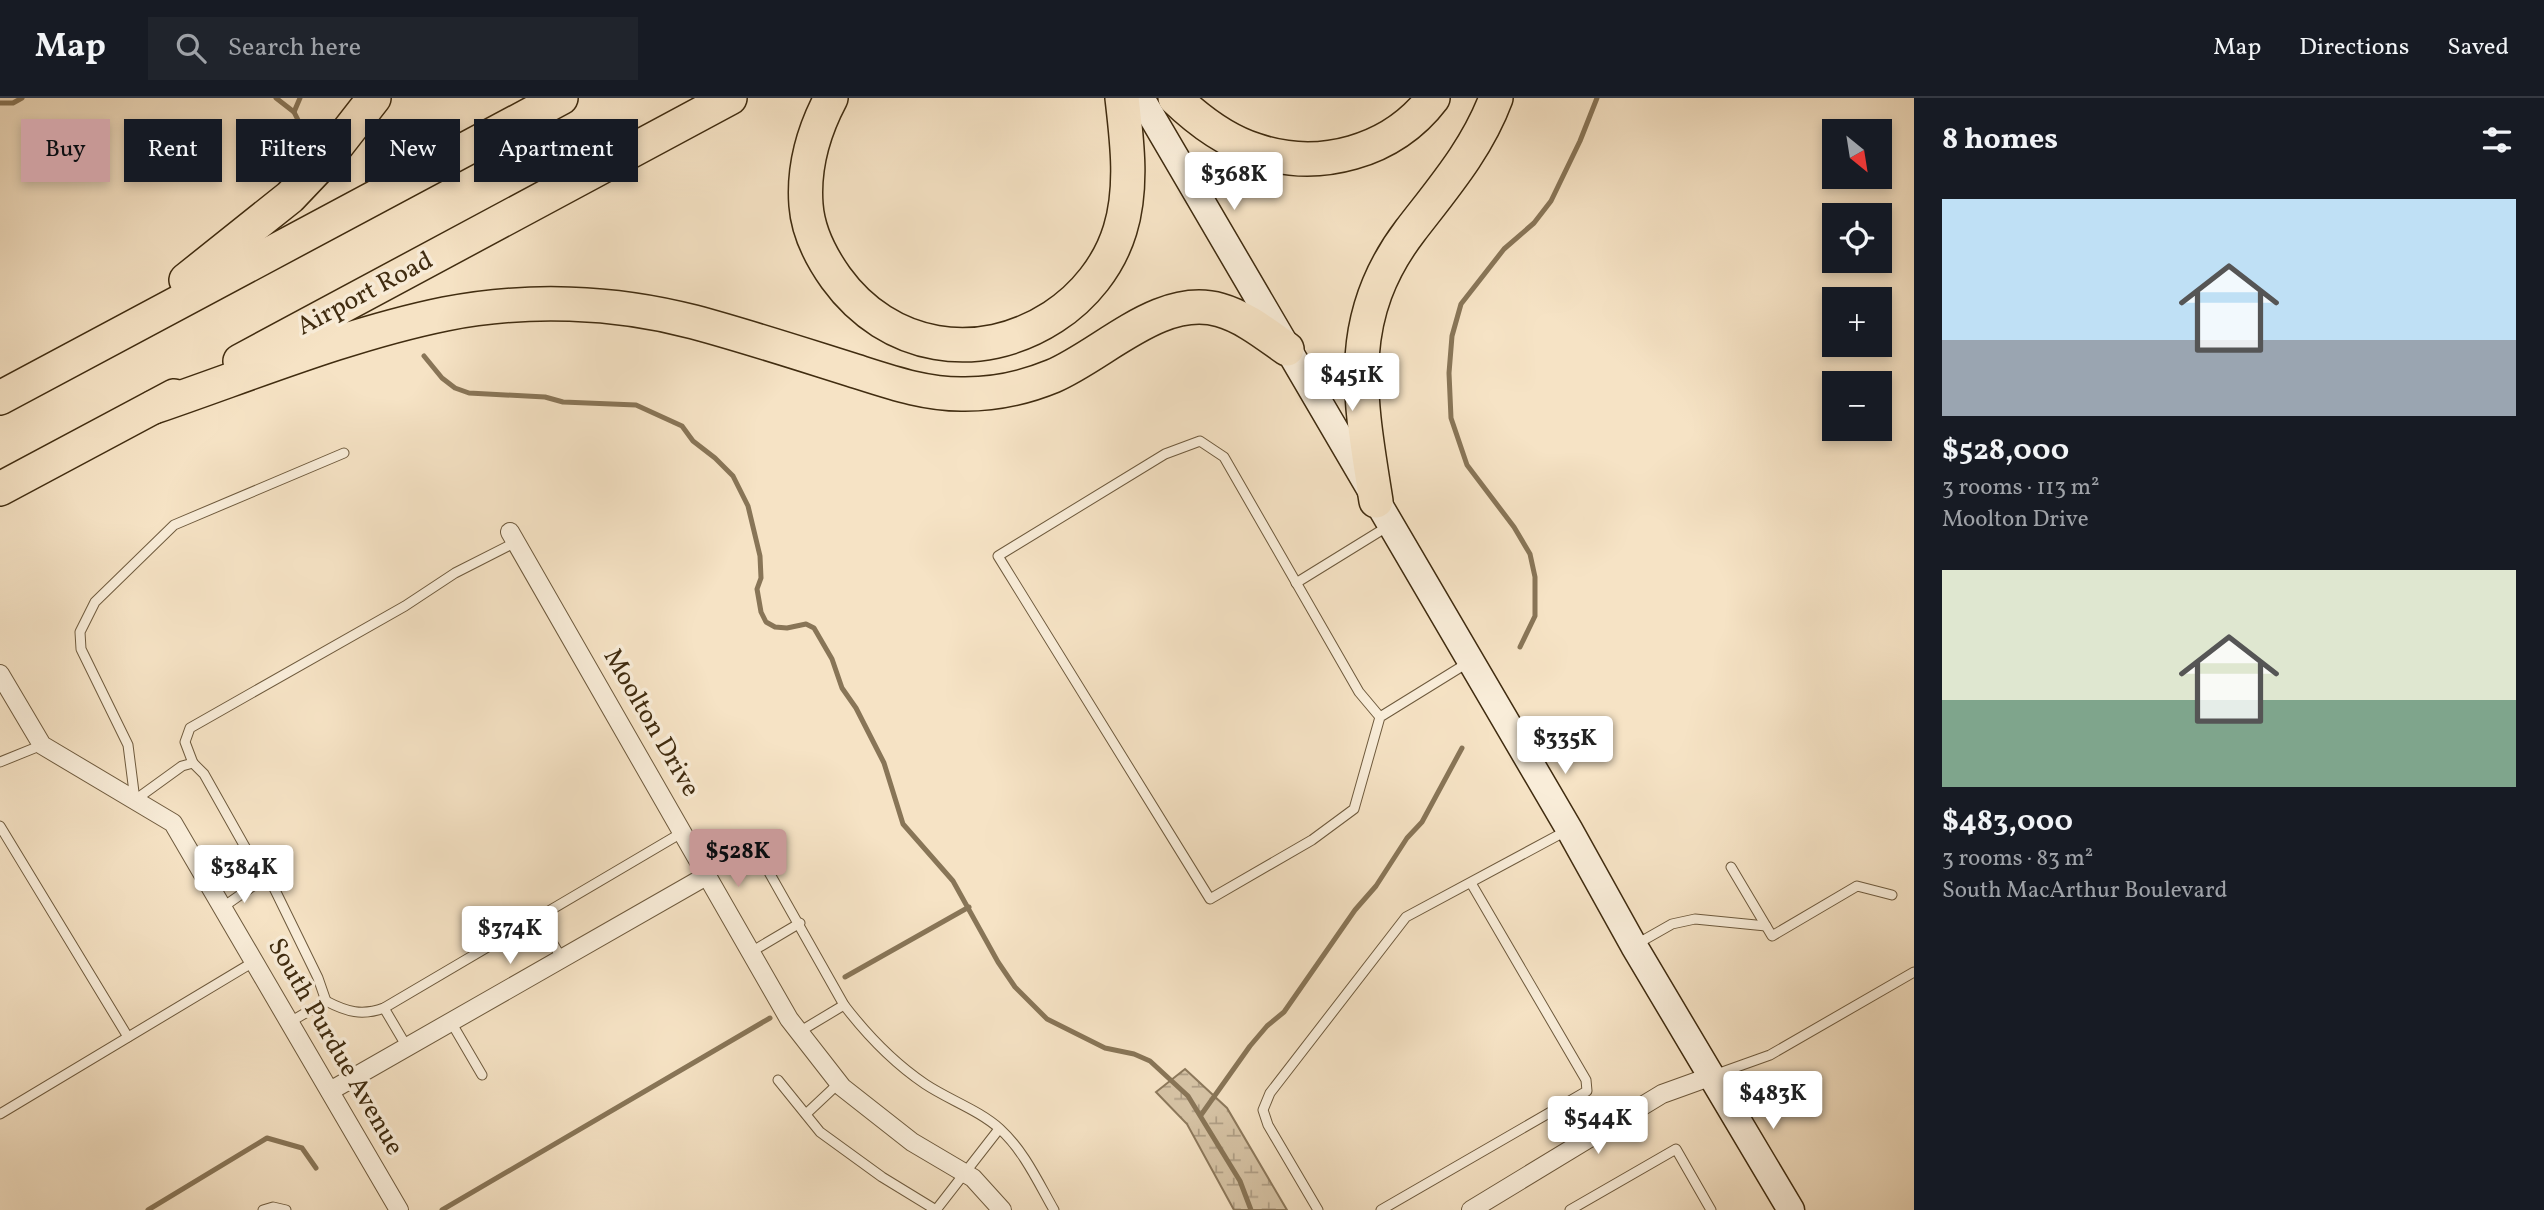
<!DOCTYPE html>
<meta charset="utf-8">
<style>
:root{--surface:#171b24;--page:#20242c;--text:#f1f3f6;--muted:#9ea1a6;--line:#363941;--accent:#c59692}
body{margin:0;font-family:Vollkorn,serif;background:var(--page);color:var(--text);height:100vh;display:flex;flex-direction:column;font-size:26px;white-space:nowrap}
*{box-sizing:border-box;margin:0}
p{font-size:23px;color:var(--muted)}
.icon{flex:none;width:38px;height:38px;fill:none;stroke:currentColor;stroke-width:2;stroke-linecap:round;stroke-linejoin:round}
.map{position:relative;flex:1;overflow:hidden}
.drawer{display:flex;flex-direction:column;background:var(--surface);width:630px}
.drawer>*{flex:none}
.guide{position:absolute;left:21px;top:21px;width:665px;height:63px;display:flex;gap:14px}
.needle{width:46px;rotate:150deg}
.tools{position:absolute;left:1822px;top:21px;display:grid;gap:14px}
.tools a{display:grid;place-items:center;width:70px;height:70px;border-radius:0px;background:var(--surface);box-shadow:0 4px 10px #0003;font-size:35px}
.price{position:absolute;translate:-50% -60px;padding:0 16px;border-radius:7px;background:#fff;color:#222;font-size:23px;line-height:46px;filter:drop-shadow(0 2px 4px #0008)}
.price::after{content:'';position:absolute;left:50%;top:42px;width:21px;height:16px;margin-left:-10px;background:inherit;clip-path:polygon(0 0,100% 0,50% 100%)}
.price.selected{background:var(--accent);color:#111}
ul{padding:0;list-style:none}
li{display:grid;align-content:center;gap:14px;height:371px;padding:0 28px}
li span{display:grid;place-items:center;height:217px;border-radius:0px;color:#555}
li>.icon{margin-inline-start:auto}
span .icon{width:126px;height:126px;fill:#fffc;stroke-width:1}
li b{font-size:30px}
h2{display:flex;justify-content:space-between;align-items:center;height:84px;padding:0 28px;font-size:30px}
.tag{padding:0 24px;border-radius:0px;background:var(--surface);box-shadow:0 4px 10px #0003;font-size:24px;line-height:63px}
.tag.selected{background:var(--accent);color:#111}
header{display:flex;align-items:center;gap:42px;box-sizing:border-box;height:98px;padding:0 35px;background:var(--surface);border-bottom:2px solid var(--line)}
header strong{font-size:33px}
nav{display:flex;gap:38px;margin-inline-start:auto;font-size:24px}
.search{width:490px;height:63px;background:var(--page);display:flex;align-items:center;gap:18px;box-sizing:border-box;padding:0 24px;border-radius:0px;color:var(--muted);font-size:26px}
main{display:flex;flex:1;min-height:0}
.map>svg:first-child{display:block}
</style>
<header>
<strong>Map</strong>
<div class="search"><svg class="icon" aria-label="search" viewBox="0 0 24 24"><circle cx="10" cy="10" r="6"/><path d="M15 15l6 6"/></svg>Search here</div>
<nav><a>Map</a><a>Directions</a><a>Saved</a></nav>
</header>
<main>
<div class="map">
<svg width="1914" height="1112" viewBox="0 0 1914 1112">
<defs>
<pattern id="wetland-marsh" width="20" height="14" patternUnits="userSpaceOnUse" patternTransform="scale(1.75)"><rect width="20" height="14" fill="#d7c4a6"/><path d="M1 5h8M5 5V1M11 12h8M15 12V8" fill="none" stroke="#b09f86"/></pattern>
</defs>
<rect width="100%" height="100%" fill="#f6e3c5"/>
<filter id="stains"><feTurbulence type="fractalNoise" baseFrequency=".00286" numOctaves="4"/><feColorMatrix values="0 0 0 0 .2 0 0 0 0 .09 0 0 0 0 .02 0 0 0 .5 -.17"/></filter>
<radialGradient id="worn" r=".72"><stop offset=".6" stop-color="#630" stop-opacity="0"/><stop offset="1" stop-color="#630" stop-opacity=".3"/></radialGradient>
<path fill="url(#wetland-marsh)" stroke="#8c785b" stroke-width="2" d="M1185,971l42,39 60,102h-53l-47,-86 -31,-32z"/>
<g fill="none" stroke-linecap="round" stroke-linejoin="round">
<g stroke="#887557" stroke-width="5">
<path d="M276,0l18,14 6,12"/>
<path d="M0,5h13l9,-5"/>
<path d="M294,14l6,-14"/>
<path d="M424,258l18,22 13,10 14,5 76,4 18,5 73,3 46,21 11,15 22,17 18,18 15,30 12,50 1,22 -4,11 4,23 5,10 9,5 12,1 19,-4 8,4 18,31 10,29 14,20 28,55 19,61 50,57 45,81 17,25 32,32 58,29 29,6 16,7 38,35 52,85 11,29"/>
<path d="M1520,549l15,-31v-39l-5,-23 -16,-27 -47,-62 -16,-47 -2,-45 3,-37 9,-32 43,-55 30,-26 17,-22 29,-60 17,-43"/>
<path d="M845,879l124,-70"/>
<path d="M1201,1017l49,-69 17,-20 17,-14 71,-102 21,-24 31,-48 15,-16 40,-74"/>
<path d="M148,1112l119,-72 35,10 14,20"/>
<path d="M442,1112l328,-192"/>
</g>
<g stroke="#6e5a3d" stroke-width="11">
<g id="lane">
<path d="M1296,485l94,-58"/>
<path d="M1380,619l-26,92 -42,31 -102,59 -212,-343 167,-102 35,-13 24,16 135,235 21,25 89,-55"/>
<path d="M0,664l42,-17"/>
<path d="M193,665l-8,-21 5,-14 215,-122 50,-33 61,-31"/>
<path d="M0,728l128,211"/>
<path d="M1731,769l41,69 85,-50 35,9"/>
<path d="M708,777l24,-20 21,-11 91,161c23,30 50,58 81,79 24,16 54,26 75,45 24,22 38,53 54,81"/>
<path d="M263,781l-59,-105 -11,-11 -11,3 -47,34 -7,-55 -47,-96 -1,-17 15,-30 79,-77 170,-72"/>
<path d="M223,809l40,-28 11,9 44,90 8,23"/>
<path d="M538,820l24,41"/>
<path d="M1635,847l37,-21 23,-5 71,7"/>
<path d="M751,854l49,-29"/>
<path d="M384,910l23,39"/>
<path d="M290,924l36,-21c21,11 36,15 58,7l299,-176"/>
<path d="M451,924l31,53"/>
<path d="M799,934l45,-27"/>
<path d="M1714,977l56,-20 144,-83"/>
<path d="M778,982l42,52 62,45 54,33"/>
<path d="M0,1016l255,-153"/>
<path d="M806,1016l33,-31"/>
<path d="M263,1112l10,-3 13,3"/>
<path d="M936,1112l63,-81"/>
<path d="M1318,1112l-50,-85 -5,-15 7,-17 136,-176 160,-86"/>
<path d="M1381,1112l206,-119 -1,-11 -115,-197"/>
<path d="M1570,1112l106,-61 35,61"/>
</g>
</g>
<g stroke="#6e5a3d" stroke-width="20">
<g id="street">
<path d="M510,434l279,487 53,68 70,55 61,36 29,32"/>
<path d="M0,576l42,71 131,78 226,387"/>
<path d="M330,993l378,-216"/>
<path d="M1471,1112l191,-116 50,-18"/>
</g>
</g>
<g stroke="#402c10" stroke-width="29">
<path id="secondary" d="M1141,0l428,731 65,117 157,264"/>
</g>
<g stroke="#402c10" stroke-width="36">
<g id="highway">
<path d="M831,0c-18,34 -28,68 -25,107 2,27 15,52 30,73 52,72 143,87 217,39 31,-20 56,-51 67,-87 13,-42 7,-89 2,-132"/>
<path d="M1175,0c23,22 49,42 80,52 64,22 137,2 178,-52"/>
<path d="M186,182l104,-83 38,-40 46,-59"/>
<path d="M240,263l490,-263"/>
<path d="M0,300l561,-300"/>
<path d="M154,309c94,-32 193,-73 291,-93 81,-16 169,-13 249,8 52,14 104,31 155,47 38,12 76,26 116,25 31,0 59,-6 88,-18 51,-22 108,-83 167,-66 25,7 47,25 67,39"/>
<path d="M0,391l174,-93"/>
<path d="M1376,403c-16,-101 -33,-182 34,-270 33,-43 67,-82 86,-133"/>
</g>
</g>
<use href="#lane" stroke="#f9edd9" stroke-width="9"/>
<use href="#street" stroke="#f9edd9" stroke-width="18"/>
<use href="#secondary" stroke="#f9edd9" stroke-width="26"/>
<use href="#highway" stroke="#f6e3c5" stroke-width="33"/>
</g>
<g text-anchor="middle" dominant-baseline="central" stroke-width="7" stroke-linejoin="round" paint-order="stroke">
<g font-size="26" fill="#402c10" stroke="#f9edd9">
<text transform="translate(365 196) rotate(-28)">Airport Road</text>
<text transform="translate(651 625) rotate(60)">Moolton Drive</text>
<text transform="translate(335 949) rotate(60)">South Purdue Avenue</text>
</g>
</g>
<rect width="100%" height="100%" filter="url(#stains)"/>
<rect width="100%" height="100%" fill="url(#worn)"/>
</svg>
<div class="tools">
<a><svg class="needle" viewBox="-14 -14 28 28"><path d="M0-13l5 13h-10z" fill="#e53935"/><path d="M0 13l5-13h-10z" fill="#9ea1a6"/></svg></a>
<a><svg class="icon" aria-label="locate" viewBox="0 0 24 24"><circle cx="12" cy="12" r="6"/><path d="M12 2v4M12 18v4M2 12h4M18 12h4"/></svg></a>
<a>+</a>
<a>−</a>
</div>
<b class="price" style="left:1234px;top:114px">$368K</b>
<b class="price" style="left:1352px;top:315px">$451K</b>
<b class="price" style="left:1565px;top:678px">$335K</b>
<b class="price selected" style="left:738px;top:791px">$528K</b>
<b class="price" style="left:244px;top:807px">$384K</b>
<b class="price" style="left:510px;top:868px">$374K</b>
<b class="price" style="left:1773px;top:1033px">$483K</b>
<b class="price" style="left:1598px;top:1058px">$544K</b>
<div class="guide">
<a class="tag selected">Buy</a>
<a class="tag">Rent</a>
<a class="tag">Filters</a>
<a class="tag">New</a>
<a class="tag">Apartment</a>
</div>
</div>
<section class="drawer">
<h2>8 homes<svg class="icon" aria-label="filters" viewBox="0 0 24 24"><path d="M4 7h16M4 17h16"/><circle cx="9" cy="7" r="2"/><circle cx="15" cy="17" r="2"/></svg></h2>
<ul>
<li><span style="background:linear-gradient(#bfe0f5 65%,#9aa5b1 0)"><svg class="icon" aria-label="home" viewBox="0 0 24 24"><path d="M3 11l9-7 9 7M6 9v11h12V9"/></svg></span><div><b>$528,000</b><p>3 rooms · 113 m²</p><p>Moolton Drive</p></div></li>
<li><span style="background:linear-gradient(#dfe7d0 60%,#7fa58c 0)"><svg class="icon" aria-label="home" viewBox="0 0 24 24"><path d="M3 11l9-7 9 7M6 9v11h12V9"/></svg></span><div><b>$483,000</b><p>3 rooms · 83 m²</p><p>South MacArthur Boulevard</p></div></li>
</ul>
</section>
</main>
